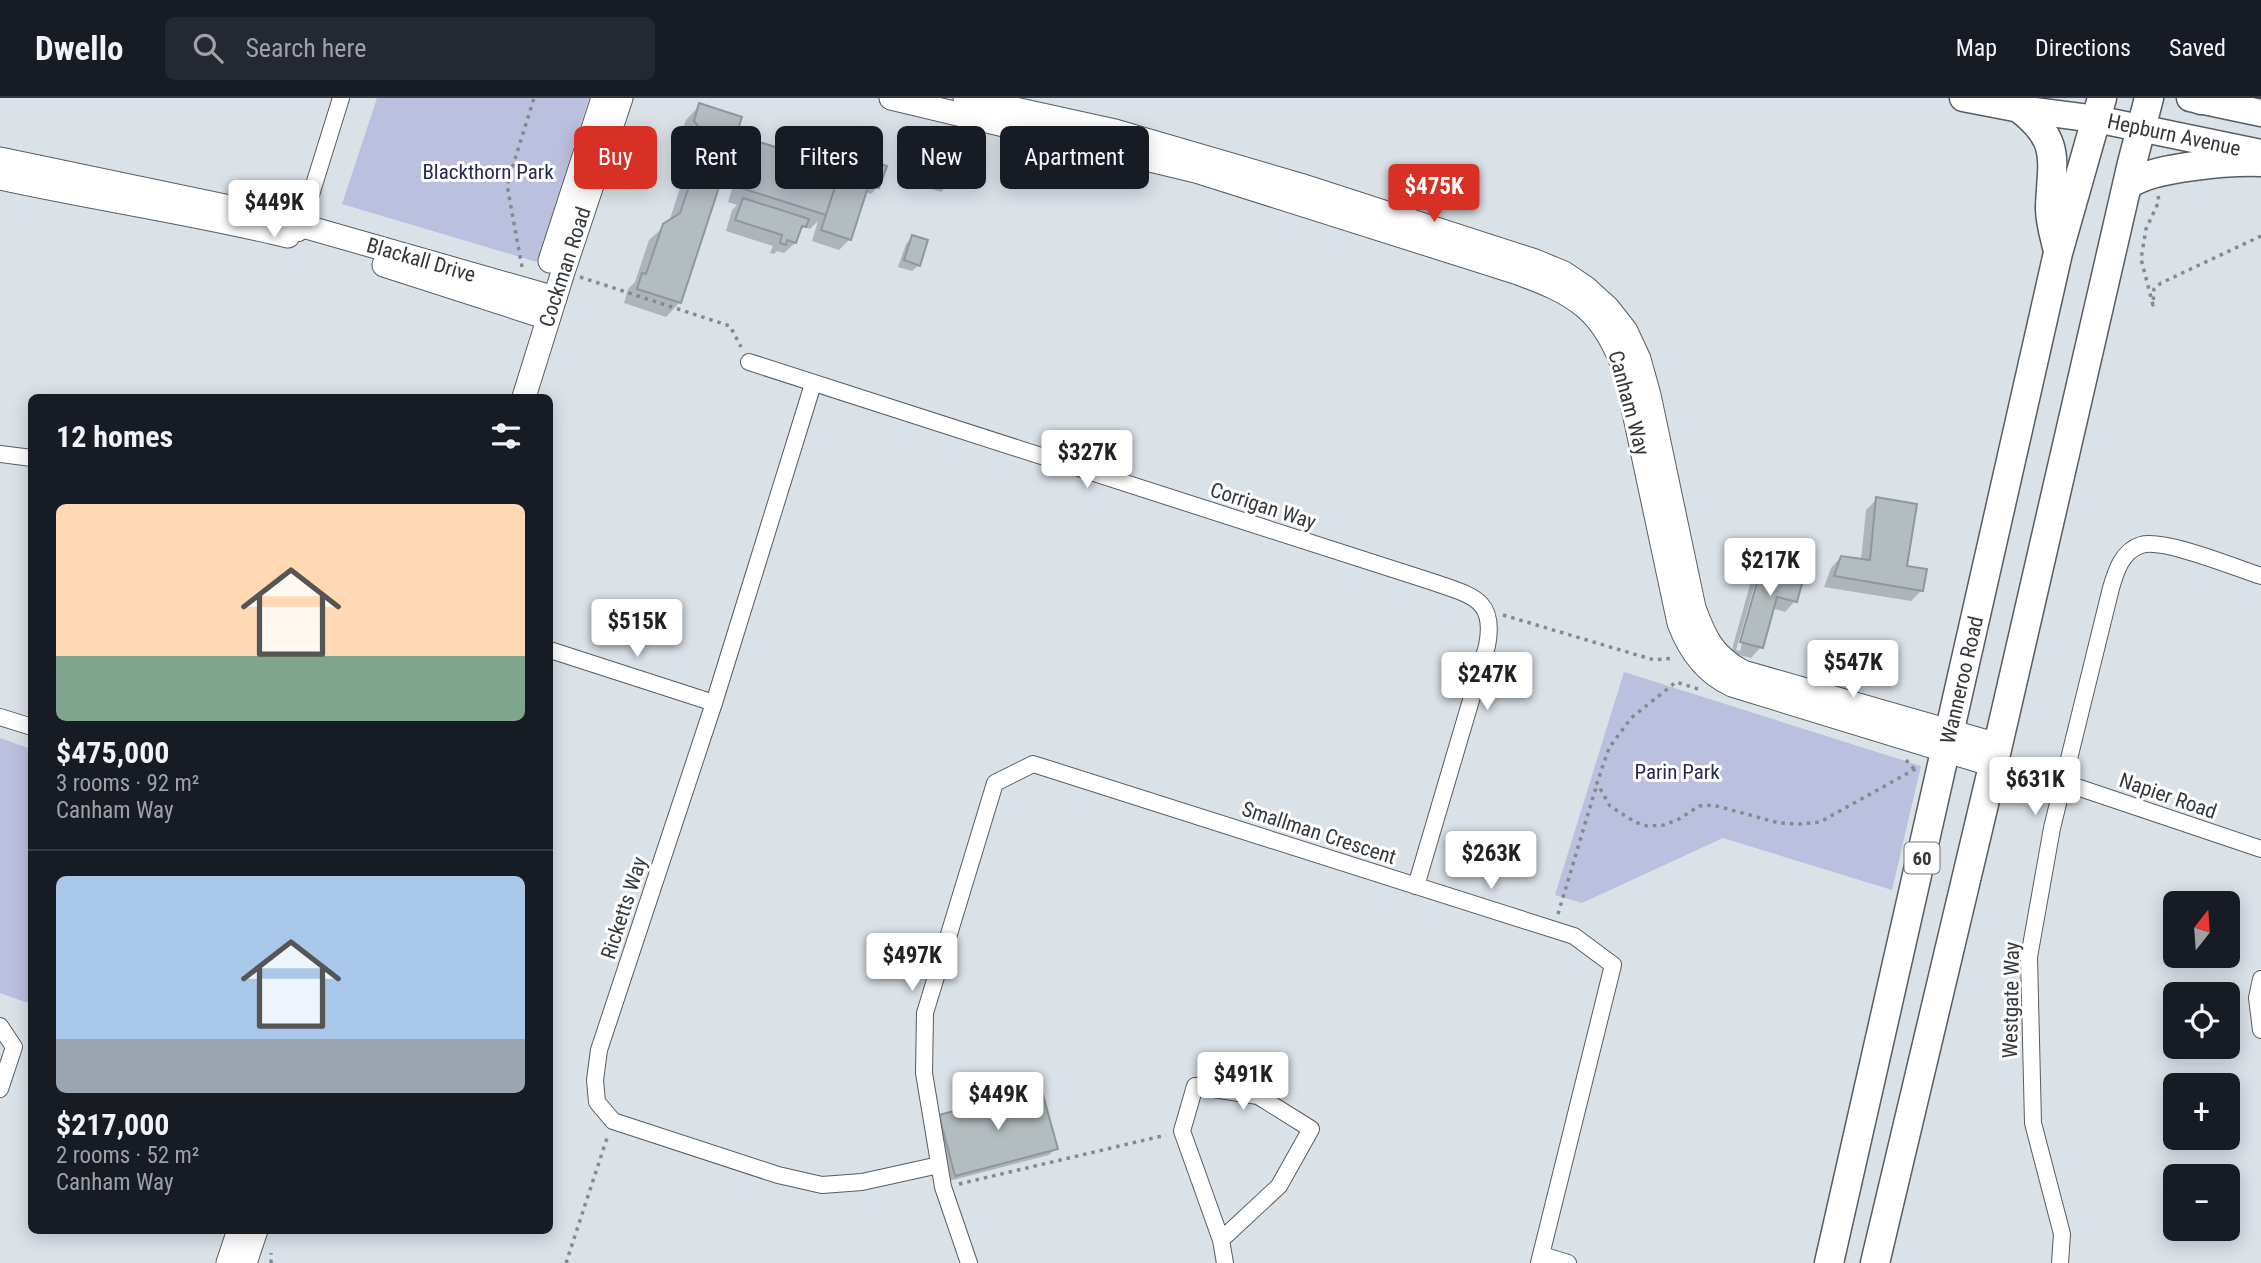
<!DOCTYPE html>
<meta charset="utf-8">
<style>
:root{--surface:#171b24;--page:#242831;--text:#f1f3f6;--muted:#9ea1a6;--line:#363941;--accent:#d93025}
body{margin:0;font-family:"Roboto Condensed",sans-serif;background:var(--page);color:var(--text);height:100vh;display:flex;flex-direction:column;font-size:26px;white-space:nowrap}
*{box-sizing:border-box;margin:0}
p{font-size:23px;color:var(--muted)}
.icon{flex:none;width:38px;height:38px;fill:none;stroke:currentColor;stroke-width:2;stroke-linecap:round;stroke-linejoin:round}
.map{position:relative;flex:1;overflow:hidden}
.sheet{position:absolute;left:28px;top:296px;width:525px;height:840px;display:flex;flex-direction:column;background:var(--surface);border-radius:10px;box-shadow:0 4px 18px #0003}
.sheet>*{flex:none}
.guide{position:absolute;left:574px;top:28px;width:665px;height:63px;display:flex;gap:14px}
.needle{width:46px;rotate:17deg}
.controls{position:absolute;left:2163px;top:793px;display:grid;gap:14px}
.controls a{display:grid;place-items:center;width:77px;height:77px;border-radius:10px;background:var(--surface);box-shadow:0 4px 18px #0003;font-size:35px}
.price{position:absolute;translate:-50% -60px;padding:0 16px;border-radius:7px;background:#fff;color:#222;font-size:23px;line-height:46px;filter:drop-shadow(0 2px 4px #0008)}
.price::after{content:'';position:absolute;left:50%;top:42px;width:21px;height:16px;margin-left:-10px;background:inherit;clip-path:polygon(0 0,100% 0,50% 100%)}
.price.current{background:var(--accent);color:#fff}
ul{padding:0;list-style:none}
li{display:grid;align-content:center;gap:14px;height:371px;padding:0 28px}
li+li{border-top:2px solid var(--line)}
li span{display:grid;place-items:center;height:217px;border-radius:10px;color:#555}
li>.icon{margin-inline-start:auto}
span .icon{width:126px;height:126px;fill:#fffc;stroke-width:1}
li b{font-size:30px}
h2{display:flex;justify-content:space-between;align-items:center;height:84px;padding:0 28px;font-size:30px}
.tag{padding:0 24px;border-radius:10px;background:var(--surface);box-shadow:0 4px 18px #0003;font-size:24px;line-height:63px}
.tag.current{background:var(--accent);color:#fff}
header{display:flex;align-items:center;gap:42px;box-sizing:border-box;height:98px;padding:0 35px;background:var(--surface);border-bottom:2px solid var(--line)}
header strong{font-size:33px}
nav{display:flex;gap:38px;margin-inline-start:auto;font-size:24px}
.search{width:490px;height:63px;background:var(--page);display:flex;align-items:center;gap:18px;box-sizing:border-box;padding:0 24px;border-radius:10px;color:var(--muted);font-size:26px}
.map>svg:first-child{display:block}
</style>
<header>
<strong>Dwello</strong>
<div class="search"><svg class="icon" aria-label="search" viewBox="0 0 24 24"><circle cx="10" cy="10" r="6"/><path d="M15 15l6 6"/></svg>Search here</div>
<nav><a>Map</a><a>Directions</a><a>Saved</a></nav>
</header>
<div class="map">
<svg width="2261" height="1165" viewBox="0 0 2261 1165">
<rect width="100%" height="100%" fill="#dae1e7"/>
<g fill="#bbc0df">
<path d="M377,0h212l-52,164 -195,-58z"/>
<path d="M1624,574l297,94 -29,124 -169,-52 -141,65 -27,-8z"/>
<path d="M0,640l31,11v255l-31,-11z"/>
</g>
<g fill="#0003" fill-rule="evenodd">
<path d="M700,7l40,13 -60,184 -14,15 -42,-14 4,-14 7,-7 14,-42 20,-18 23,-71 -12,-15 6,-16z"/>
<path d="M787,38l25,25 25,8 3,-8 7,-7 31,33 -7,7 -6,-2 -15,47 -11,11 -27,-9 6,-20 -8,8 -6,-2 -6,6 -3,10 -11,10 -7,-2 -3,3 -4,-1 3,-7 -47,-15 6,-21 5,-5 -9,-3 14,-45 15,-14 17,6z"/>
<path d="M936,51l16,16 -3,3 -1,17 -7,7 -20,-6 6,-16 6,-7 -2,-1z"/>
<path d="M912,139l7,28 -7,6 -14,-4 8,-23z"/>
<path d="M1877,401l28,68 17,23 -11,11 -87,-14 7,-19 10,-11 20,3 5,-50z"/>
<path d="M1764,462l31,41 -10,11 -13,-4 -11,39 -10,11 -20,-5 23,-83zM1759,472h3l-22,81 -4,-1z"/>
<path d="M940,1018l116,32 -7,7 -100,26 -16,-58z"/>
</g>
<g fill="#b3bcbf" stroke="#8f989b" stroke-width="2">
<path d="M699,5l43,14 -61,186 -44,-14 5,-16 4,1 17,-50 17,-11 26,-77 -12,-15z"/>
<path d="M786,36l33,11 -5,15 27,9 -15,46 -85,-27 15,-47 26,8z"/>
<path d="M936,49l22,7 -4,12 -22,-7z"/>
<path d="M846,54l41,14 -8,22 -40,-13z"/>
<path d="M933,63l22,7 -6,18 -22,-7z"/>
<path d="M839,77l30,9 -18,56 -30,-10z"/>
<path d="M743,100l66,21 -3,8 -4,-1 -6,17 -9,-3 -1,5 -6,-2 2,-8 -47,-15z"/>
<path d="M912,137l16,5 -8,26 -16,-6z"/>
<path d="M1876,399l41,7 -10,62 20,3 -4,22 -89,-15 7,-20 29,4z"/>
<path d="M1764,460l42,11 -9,33 -20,-5 -14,51 -23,-6z"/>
<path d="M1041,990l17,61 -103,27 -16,-61z"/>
</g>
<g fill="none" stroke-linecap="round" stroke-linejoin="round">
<g stroke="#575d62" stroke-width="18">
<g id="minor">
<path d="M299,135l42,-135"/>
<path d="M749,264l687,221c37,13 60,17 51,63l-71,240"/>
<path d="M813,286l-99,319 -115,347 -4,30 2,22 16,19 165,54 44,10 40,-3 77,-17"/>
<path d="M0,356l32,4"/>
<path d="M550,552l164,53"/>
<path d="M0,619l32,10"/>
<path d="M2062,684l199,67"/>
<path d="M2261,881l-4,19 4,32"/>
<path d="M0,928l14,21 -14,42"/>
<path d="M1221,1142l58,-54 32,-57 -53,-33 -63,-10 -13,45 39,109 4,23"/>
<path d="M1542,1157l26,8"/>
<path d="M969,1165l-26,-76 -19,-114 1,-60 70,-230 38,-19 541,172 39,29 -74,298"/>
<path d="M2060,1165l2,-29 -29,-111 -4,-166 23,-129 59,-240c5,-17 11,-37 30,-43 23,-7 95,23 120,31"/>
</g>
</g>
<g stroke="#575d62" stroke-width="25">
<g id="secondary">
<path d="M891,0l305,73 316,100c63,22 92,38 114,104l53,248c10,27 27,50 53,62l261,80"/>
<path d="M965,0l150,33 185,54 235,76 29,12 22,15 22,20 18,23 13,28 10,36 45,213c11,30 19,48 49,64l255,73"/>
<path d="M0,61l254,53 301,86"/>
<path d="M0,80c96,21 193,35 288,58"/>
<path d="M550,163l53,-163"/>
<path d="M384,167l164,53"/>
<path d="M524,299l39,-125 58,-174"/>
<path d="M228,1165l11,-33"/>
<path d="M245,1165l11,-33"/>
</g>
</g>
<g stroke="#575d62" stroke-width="29">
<g id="primary">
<path d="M1963,0l57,11 76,10 165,34"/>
<path d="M2190,0l71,15"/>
</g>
</g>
<g stroke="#575d62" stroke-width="31">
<g id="trunk">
<path d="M2200,0l1,2"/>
<path d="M2020,11c43,33 31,53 30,100 0,12 4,26 7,38"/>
<path d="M2128,87c23,-18 102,-24 133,-23"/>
<path d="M1829,1165l229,-1010 44,-155"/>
<path d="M1875,1165l123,-518 134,-582 17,-65"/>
</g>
</g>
<g stroke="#858a8e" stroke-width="3.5" stroke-dasharray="3.5 5" stroke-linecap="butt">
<path d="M2158,98l1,5 -13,28 -5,30 12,46 1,-16 7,-6 100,-47"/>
<path d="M522,169l-15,-82 27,-87"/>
<path d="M580,179l150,49 11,21"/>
<path d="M1503,517l151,45 20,-2"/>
<path d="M1698,591l-22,-7 -45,36 -22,30 -12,35 13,23 25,16 12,4 17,-1 15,-6 20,-13 14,-1 66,18 20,1 21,-2 97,-54"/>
<path d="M1906,662l8,9"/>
<path d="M1558,816l39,-130"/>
<path d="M959,1086l207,-49"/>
<path d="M271,1165v-10"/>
<path d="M566,1165l42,-128"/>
</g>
<use href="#minor" stroke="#fff" stroke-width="16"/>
<use href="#secondary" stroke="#fff" stroke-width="23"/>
<use href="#primary" stroke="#fff" stroke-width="26"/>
<use href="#trunk" stroke="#fff" stroke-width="28"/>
</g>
<g text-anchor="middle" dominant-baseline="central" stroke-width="6" stroke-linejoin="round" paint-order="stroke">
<rect fill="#fff" stroke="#727476" stroke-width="2" x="1904.5" y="744.5" width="35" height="31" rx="5"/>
<g font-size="19" font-weight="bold" fill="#35383b">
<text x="1922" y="760">60</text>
</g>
<g font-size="21" fill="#35383b" stroke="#fff">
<text transform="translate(2174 37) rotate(12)">Hepburn Avenue</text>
<text transform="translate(421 162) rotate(16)">Blackall Drive</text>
<text transform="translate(565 169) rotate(-72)">Cockman Road</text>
<text transform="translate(1629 305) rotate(75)">Canham Way</text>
<text transform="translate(1263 408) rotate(18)">Corrigan Way</text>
<text transform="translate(1962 582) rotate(-77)">Wanneroo Road</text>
<text transform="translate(2168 698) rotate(19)">Napier Road</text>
<text transform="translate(1319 735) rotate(18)">Smallman Crescent</text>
<text transform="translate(624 810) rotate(-72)">Ricketts Way</text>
<text transform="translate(2011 902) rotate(-89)">Westgate Way</text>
</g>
<g font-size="21" fill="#262855" stroke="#fff">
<text x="488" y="74">Blackthorn Park</text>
<text x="1677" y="674">Parin Park</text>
</g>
</g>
</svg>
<div class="controls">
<a><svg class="needle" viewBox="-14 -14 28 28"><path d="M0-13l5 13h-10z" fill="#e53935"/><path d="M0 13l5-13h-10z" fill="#9ea1a6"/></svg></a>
<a><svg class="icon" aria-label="locate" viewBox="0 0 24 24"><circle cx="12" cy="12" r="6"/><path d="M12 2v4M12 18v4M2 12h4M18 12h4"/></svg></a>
<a>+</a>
<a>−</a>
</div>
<b class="price current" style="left:1434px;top:126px">$475K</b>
<b class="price" style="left:274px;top:142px">$449K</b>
<b class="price" style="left:1087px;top:392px">$327K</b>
<b class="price" style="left:1770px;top:500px">$217K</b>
<b class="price" style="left:637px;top:561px">$515K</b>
<b class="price" style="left:1853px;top:602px">$547K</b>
<b class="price" style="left:1487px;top:614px">$247K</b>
<b class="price" style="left:2035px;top:719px">$631K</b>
<b class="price" style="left:1491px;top:793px">$263K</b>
<b class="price" style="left:912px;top:895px">$497K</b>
<b class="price" style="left:1243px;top:1014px">$491K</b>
<b class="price" style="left:998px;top:1034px">$449K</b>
<div class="guide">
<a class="tag current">Buy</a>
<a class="tag">Rent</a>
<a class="tag">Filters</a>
<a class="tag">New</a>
<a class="tag">Apartment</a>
</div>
<section class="sheet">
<h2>12 homes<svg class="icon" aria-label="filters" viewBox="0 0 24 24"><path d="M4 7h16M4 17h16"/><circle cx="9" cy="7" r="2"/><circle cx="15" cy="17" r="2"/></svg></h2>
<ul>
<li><span style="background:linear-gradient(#ffd9b3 70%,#7fa58c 0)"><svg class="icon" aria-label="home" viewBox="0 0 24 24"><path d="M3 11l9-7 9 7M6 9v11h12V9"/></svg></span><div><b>$475,000</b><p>3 rooms · 92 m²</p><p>Canham Way</p></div></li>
<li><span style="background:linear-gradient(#a9c7e8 75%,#9aa5b1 0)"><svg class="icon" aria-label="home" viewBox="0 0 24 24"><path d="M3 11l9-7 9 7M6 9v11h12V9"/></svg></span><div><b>$217,000</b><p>2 rooms · 52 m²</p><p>Canham Way</p></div></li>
</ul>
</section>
</div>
